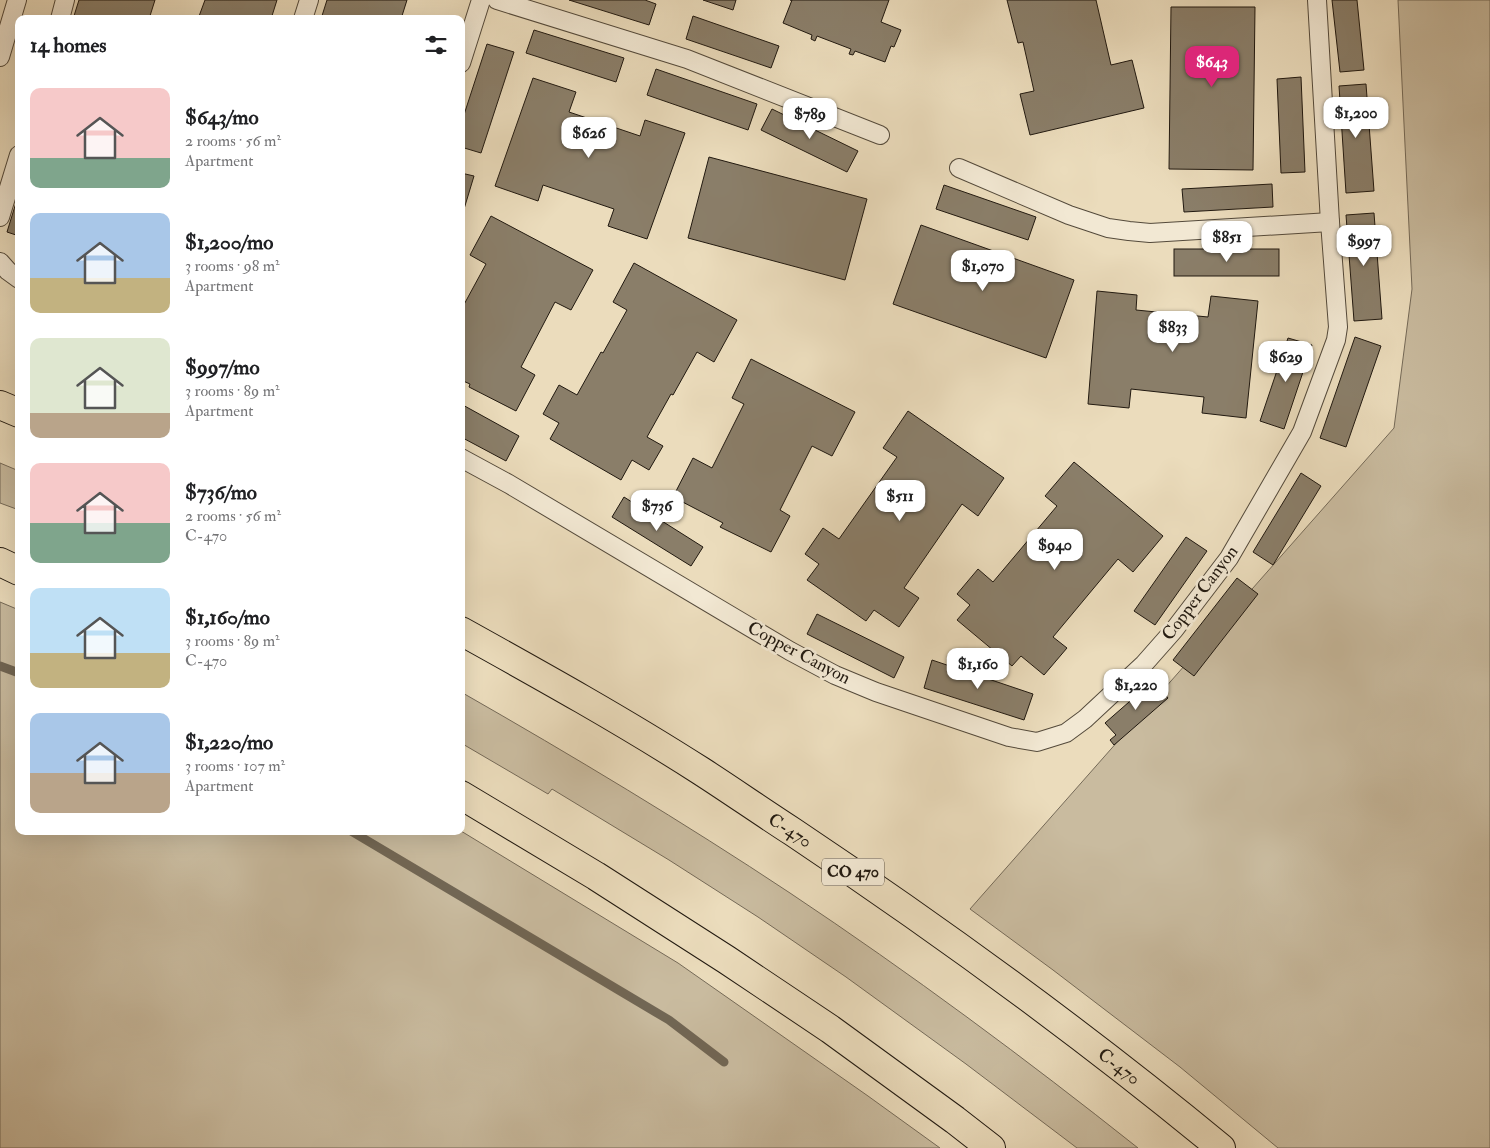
<!DOCTYPE html>
<meta charset="utf-8">
<style>
:root{--surface:#fff;--page:#f6f6f6;--text:#202124;--muted:#757577;--accent:#db2777}
body{margin:0;font-family:"IM FELL Double Pica",serif;background:var(--page);color:var(--text);height:100vh;display:flex;flex-direction:column;font-size:19px;white-space:nowrap}
*{box-sizing:border-box;margin:0}
p{font-size:16px;color:var(--muted)}
.icon{flex:none;width:28px;height:28px;fill:none;stroke:currentColor;stroke-width:2;stroke-linecap:round;stroke-linejoin:round}
.map{position:relative;flex:1;overflow:hidden}
.sheet{position:absolute;left:15px;top:15px;width:450px;height:820px;display:flex;flex-direction:column;background:var(--surface);border-radius:10px;box-shadow:0 5px 20px #0002}
.sheet>*{flex:none}
.price{position:absolute;translate:-50% -42px;padding:0 11px;border-radius:10px;background:#fff;color:#222;font-size:16px;line-height:32px;filter:drop-shadow(0 1px 2px #0008)}
.price::after{content:'';position:absolute;left:50%;top:30px;width:15px;height:11px;margin-left:-8px;background:inherit;clip-path:polygon(0 0,100% 0,50% 100%)}
.price.on{background:var(--accent);color:#fff}
ul{padding:0;list-style:none}
li{display:flex;align-items:center;gap:15px;height:125px;padding:0 15px}
li span{display:grid;place-items:center;flex:none;width:140px;height:100px;border-radius:10px;color:#555}
li>.icon{margin-inline-start:auto}
span .icon{width:60px;height:60px;fill:#fffc;stroke-width:1}
li b{font-size:21px}
h2{display:flex;justify-content:space-between;align-items:center;height:60px;padding:0 15px;font-size:21px}
.map>svg:first-child{display:block}
</style>
<div class="map">
<svg width="1490" height="1148" viewBox="0 0 1490 1148">
<rect width="100%" height="100%" fill="#ebdcbc"/>
<filter id="stains"><feTurbulence type="fractalNoise" baseFrequency=".004" numOctaves="4"/><feColorMatrix values="0 0 0 0 .2 0 0 0 0 .09 0 0 0 0 .02 0 0 0 .5 -.17"/></filter>
<radialGradient id="worn" r=".72"><stop offset=".6" stop-color="#630" stop-opacity="0"/><stop offset="1" stop-color="#630" stop-opacity=".3"/></radialGradient>
<g fill="#c9bb9f" stroke="#756a58">
<path d="M1398,0h92v1148h-212l-98,-81 -127,-97 -83,-61 424,-481 18,-139z"/>
<path d="M0,463l19,8v39l-19,-7z"/>
<path d="M0,602l19,8v221h442l217,132 190,133 72,52h-940z"/>
<path d="M461,692c112,64 222,130 329,201 120,80 236,166 348,255h-61l-111,-84 -120,-87 -88,-60 -89,-57 -117,-71 -4,5 -87,-51z"/>
</g>
<g fill="none" stroke-linecap="round" stroke-linejoin="round">
<g stroke="#716654" stroke-width="9">
<path d="M0,666l19,7"/>
<path d="M351,831l318,189 55,42"/>
</g>
</g>
<g fill="#8a7e69" stroke="#211910">
<path d="M79,0h76l-6,19h-76z"/>
<path d="M205,0h72l-6,19h-73z"/>
<path d="M327,0h80l-6,19h-80z"/>
<path d="M569,0h76l11,4 -7,21z"/>
<path d="M703,0h33l-3,10z"/>
<path d="M790,0h99l-8,22 20,8 -7,17 -3,-1 -6,16 -30,-11 -2,4 -4,-1 2,-5 -34,-13 -2,5 -4,-2 1,-4 -29,-12 9,-23z"/>
<path d="M1007,0h89l15,65 21,-5 12,48 -114,27 -10,-41 14,-3 -11,-49 -5,1z"/>
<path d="M1332,0h25l7,70 -24,2z"/>
<path d="M1171,7h84l-2,163 -84,-1z"/>
<path d="M693,16l86,30 -8,22 -85,-29z"/>
<path d="M534,30l90,28 -8,24 -90,-29z"/>
<path d="M487,44l27,8 -33,101 -20,-6v-23z"/>
<path d="M656,69l101,35 -9,26 -101,-35z"/>
<path d="M1301,77l4,95 -24,1 -4,-94z"/>
<path d="M533,78l43,14 -7,20 71,24 5,-16 40,13 -38,106 -39,-13 6,-17 -71,-24 -5,16 -43,-15z"/>
<path d="M1366,84l8,107 -28,2 -7,-107z"/>
<path d="M772,109l86,42 -11,21 -86,-42z"/>
<path d="M709,157l158,42 -22,81 -157,-42z"/>
<path d="M461,173l13,3 -13,43z"/>
<path d="M1272,184l1,23 -89,5 -2,-23z"/>
<path d="M944,185l92,32 -8,23 -92,-31z"/>
<path d="M19,193v43l-12,-4z"/>
<path d="M1374,213l8,106 -28,2 -8,-106z"/>
<path d="M491,216l102,54 -22,40 -16,-8 -34,65 14,8 -19,36 -47,-24 1,-3 -9,-4v-70l25,-46 -16,-9z"/>
<path d="M921,225l153,55 -28,78 -153,-54z"/>
<rect x="1174" y="249" width="105" height="27"/>
<path d="M634,263l103,57 -23,42 -17,-10 -24,43 -2,-1 -24,43 16,9 -14,24 -17,-10 -11,20 -71,-41 9,-16 -16,-9 16,-29 18,10 24,-43 2,1 24,-43 -14,-8z"/>
<path d="M1097,291l40,4 -1,15 72,7 3,-21 47,5 -12,117 -44,-5 2,-16 -73,-8 -2,19 -41,-4z"/>
<path d="M1355,337l26,9 -35,101 -26,-9z"/>
<path d="M1288,338l24,7 -28,84 -24,-8z"/>
<path d="M751,359l104,53 -23,44 -20,-10 -32,64 10,6 -19,36 -51,-25 3,-4 -50,-26 20,-39 19,10 32,-64 -12,-6z"/>
<path d="M461,404l58,32 -13,25 -45,-24z"/>
<path d="M908,411l96,67 -26,38 -16,-12 -58,84 15,10 -20,29 -25,-17 -8,11 -59,-41 12,-16 -14,-10 18,-26 16,11 58,-82 -14,-9z"/>
<path d="M1074,462l89,74 -30,36 -15,-13 -65,78 14,11 -23,27 -23,-19 -9,10 -55,-46 13,-15 -13,-11 21,-25 15,13 64,-76 -12,-10z"/>
<path d="M1301,473l20,13 -48,79 -20,-13z"/>
<path d="M624,497l79,50 -12,19 -79,-49z"/>
<path d="M1186,537l21,14 -52,74 -21,-14z"/>
<path d="M1237,578l21,16 -64,82 -21,-16z"/>
<path d="M817,614l87,43 -10,21 -87,-44z"/>
<path d="M932,660l101,34 -9,26 -100,-32z"/>
<path d="M1153,681l15,17 -54,47 -4,-5 6,-5 -11,-12z"/>
</g>
<g fill="none" stroke-linecap="round" stroke-linejoin="round">
<g stroke="#544a3b" stroke-width="20">
<g id="service">
<path d="M497,0l190,59 193,76"/>
<path d="M60,19l5,-19"/>
<path d="M303,19l6,-19"/>
<path d="M0,57l17,-57"/>
<path d="M461,63l20,-63"/>
<path d="M959,168l110,47 39,13 21,3 21,2 180,-11"/>
<path d="M0,217l19,-62"/>
<path d="M0,262l8,9 11,8"/>
<path d="M461,458l48,26 281,167 45,24 41,17 133,45 28,5 29,-9 19,-14 59,-55 30,-34 55,-72 73,-126 34,-92 2,-13 -8,-105 -13,-222"/>
</g>
</g>
<g stroke="#211910" stroke-width="30">
<g id="motorway">
<path d="M0,405l19,8"/>
<path d="M0,562l19,9"/>
<path id="s1" d="M461,631c81,45 162,90 240,140 31,20 61,41 92,61 148,99 291,203 428,316"/>
<path d="M461,795l135,81 131,84 103,69 125,91 36,28"/>
</g>
</g>
<use href="#service" stroke="#f2e8d3" stroke-width="18"/>
<use href="#motorway" stroke="#ebdcbc" stroke-width="28"/>
</g>
<g text-anchor="middle" dominant-baseline="central" stroke-width="5" stroke-linejoin="round" paint-order="stroke">
<rect fill="#f2e8d3" stroke="#60574a" stroke-width="1" x="822" y="858.5" width="62" height="27" rx="4"/>
<g font-size="16" font-weight="bold" fill="#211910">
<text x="853" y="872">CO 470</text>
</g>
<g font-size="18" fill="#211910" stroke="#f2e8d3">
<text transform="translate(1200 593) rotate(-53)">Copper Canyon</text>
<text transform="translate(799 653) rotate(28)">Copper Canyon</text>
<text stroke="none"><textPath href="#s1" startOffset="385">C-470</textPath></text>
<text stroke="none"><textPath href="#s1" startOffset="790">C-470</textPath></text>
</g>
</g>
<rect width="100%" height="100%" filter="url(#stains)"/>
<rect width="100%" height="100%" fill="url(#worn)"/>
</svg>
<b class="price on" style="left:1212px;top:88px">$643</b>
<b class="price" style="left:1356px;top:139px">$1,200</b>
<b class="price" style="left:810px;top:140px">$789</b>
<b class="price" style="left:589px;top:159px">$626</b>
<b class="price" style="left:1227px;top:263px">$851</b>
<b class="price" style="left:1364px;top:267px">$997</b>
<b class="price" style="left:983px;top:292px">$1,070</b>
<b class="price" style="left:1173px;top:353px">$833</b>
<b class="price" style="left:1286px;top:383px">$629</b>
<b class="price" style="left:900px;top:522px">$511</b>
<b class="price" style="left:657px;top:532px">$736</b>
<b class="price" style="left:1055px;top:571px">$940</b>
<b class="price" style="left:978px;top:690px">$1,160</b>
<b class="price" style="left:1136px;top:711px">$1,220</b>
<section class="sheet">
<h2>14 homes<svg class="icon" aria-label="filters" viewBox="0 0 24 24"><path d="M4 7h16M4 17h16"/><circle cx="9" cy="7" r="2"/><circle cx="15" cy="17" r="2"/></svg></h2>
<ul>
<li><span style="background:linear-gradient(#f6c9c9 70%,#7fa58c 0)"><svg class="icon" aria-label="home" viewBox="0 0 24 24"><path d="M3 11l9-7 9 7M6 9v11h12V9"/></svg></span><div><b>$643/mo</b><p>2 rooms · 56 m²</p><p>Apartment</p></div></li>
<li><span style="background:linear-gradient(#a9c7e8 65%,#c2b280 0)"><svg class="icon" aria-label="home" viewBox="0 0 24 24"><path d="M3 11l9-7 9 7M6 9v11h12V9"/></svg></span><div><b>$1,200/mo</b><p>3 rooms · 98 m²</p><p>Apartment</p></div></li>
<li><span style="background:linear-gradient(#dfe7d0 75%,#b9a48a 0)"><svg class="icon" aria-label="home" viewBox="0 0 24 24"><path d="M3 11l9-7 9 7M6 9v11h12V9"/></svg></span><div><b>$997/mo</b><p>3 rooms · 89 m²</p><p>Apartment</p></div></li>
<li><span style="background:linear-gradient(#f6c9c9 60%,#7fa58c 0)"><svg class="icon" aria-label="home" viewBox="0 0 24 24"><path d="M3 11l9-7 9 7M6 9v11h12V9"/></svg></span><div><b>$736/mo</b><p>2 rooms · 56 m²</p><p>C-470</p></div></li>
<li><span style="background:linear-gradient(#bfe0f5 65%,#c2b280 0)"><svg class="icon" aria-label="home" viewBox="0 0 24 24"><path d="M3 11l9-7 9 7M6 9v11h12V9"/></svg></span><div><b>$1,160/mo</b><p>3 rooms · 89 m²</p><p>C-470</p></div></li>
<li><span style="background:linear-gradient(#a9c7e8 60%,#b9a48a 0)"><svg class="icon" aria-label="home" viewBox="0 0 24 24"><path d="M3 11l9-7 9 7M6 9v11h12V9"/></svg></span><div><b>$1,220/mo</b><p>3 rooms · 107 m²</p><p>Apartment</p></div></li>
</ul>
</section>
</div>
